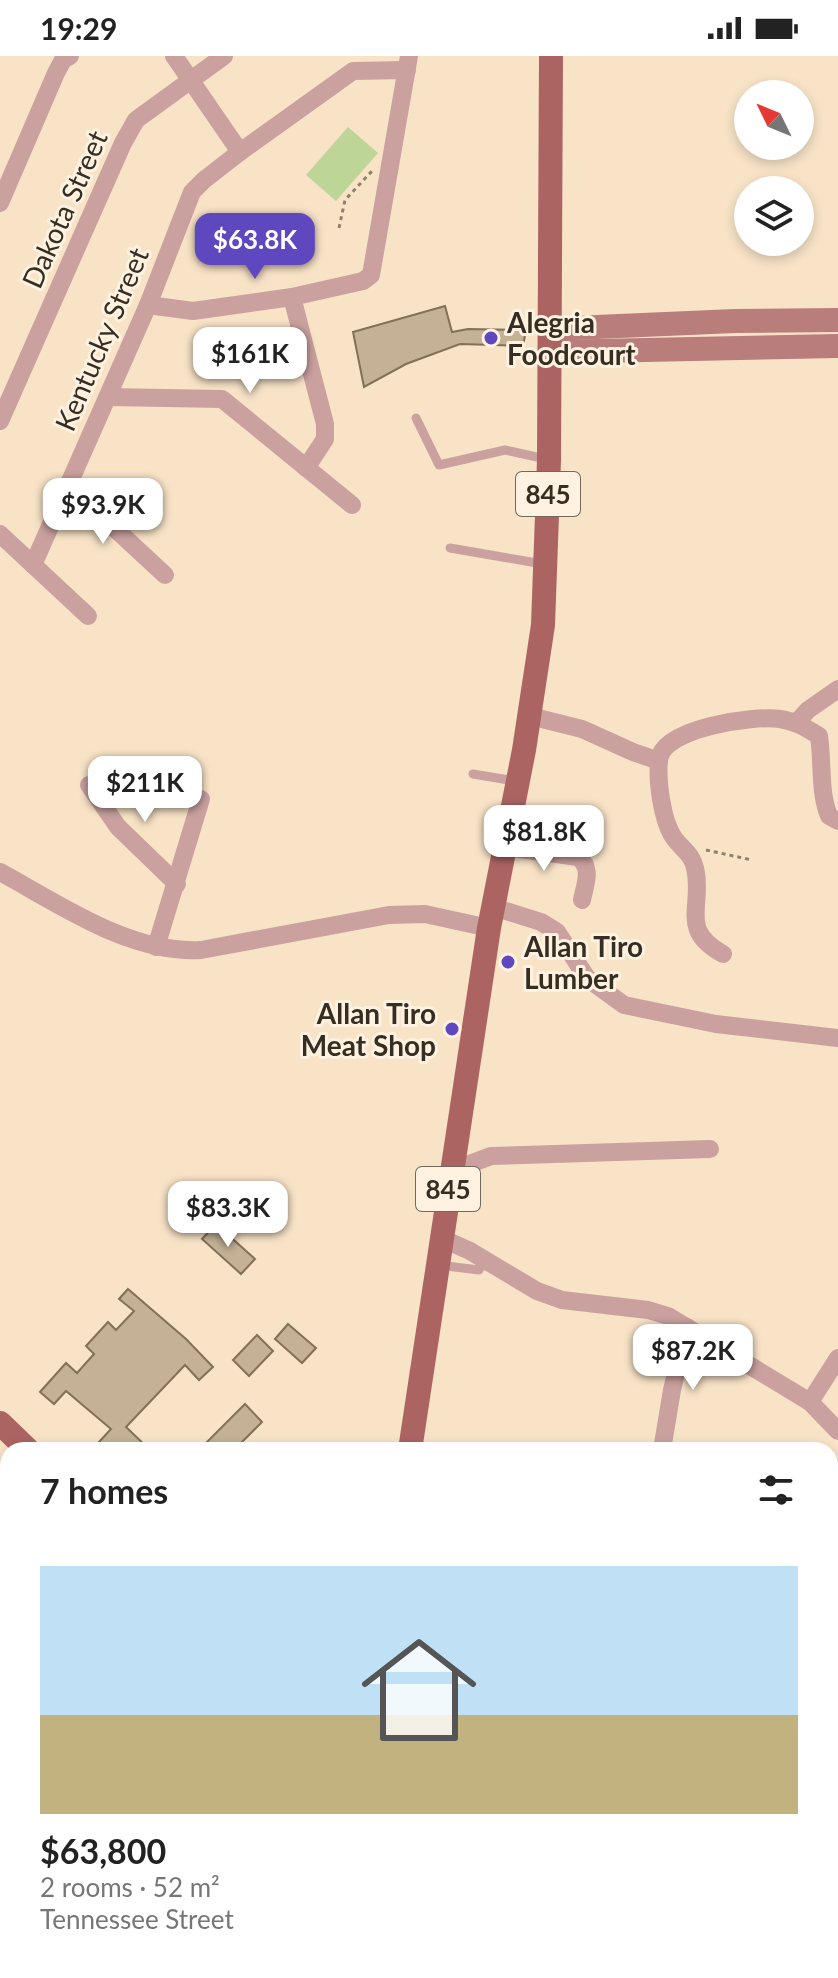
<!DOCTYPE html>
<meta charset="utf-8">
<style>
:root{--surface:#fff;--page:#f6f6f6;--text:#222;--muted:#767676;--accent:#5e47bf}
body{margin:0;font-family:Lato,sans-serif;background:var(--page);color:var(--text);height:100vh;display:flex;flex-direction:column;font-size:30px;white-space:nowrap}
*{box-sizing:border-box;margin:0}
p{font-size:26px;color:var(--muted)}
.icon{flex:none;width:44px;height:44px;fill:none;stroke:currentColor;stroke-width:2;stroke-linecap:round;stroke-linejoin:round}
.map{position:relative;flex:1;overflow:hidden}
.panel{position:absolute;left:0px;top:1386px;width:838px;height:536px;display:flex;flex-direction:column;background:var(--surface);border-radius:24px 24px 0 0;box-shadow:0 4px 12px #0003}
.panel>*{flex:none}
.needle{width:52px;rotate:313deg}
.controls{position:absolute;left:734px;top:24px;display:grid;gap:16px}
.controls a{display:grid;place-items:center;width:80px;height:80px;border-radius:50%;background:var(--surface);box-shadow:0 4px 12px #0003;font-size:40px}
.price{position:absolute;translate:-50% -68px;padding:0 18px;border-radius:16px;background:#fff;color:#222;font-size:26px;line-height:52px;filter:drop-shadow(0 2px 4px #0008)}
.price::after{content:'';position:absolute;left:50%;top:48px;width:24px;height:18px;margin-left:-12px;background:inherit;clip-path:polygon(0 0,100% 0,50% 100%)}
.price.current{background:var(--accent);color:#fff}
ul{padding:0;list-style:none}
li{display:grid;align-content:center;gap:16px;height:424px;padding:0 40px}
li span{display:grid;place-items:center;height:248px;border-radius:0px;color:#555}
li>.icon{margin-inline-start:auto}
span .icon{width:144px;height:144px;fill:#fffc;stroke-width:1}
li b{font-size:34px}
h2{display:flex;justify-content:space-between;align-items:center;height:96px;padding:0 40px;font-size:34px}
.status{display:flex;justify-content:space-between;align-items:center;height:56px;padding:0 40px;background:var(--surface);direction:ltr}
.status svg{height:22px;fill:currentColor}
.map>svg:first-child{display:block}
</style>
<div class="status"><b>19:29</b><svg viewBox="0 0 49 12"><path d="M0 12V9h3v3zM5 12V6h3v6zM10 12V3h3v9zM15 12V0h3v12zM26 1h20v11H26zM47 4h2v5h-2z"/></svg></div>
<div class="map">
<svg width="838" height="1922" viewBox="0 0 838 1922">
<rect width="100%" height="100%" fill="#f8e3c7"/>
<path fill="#bed598" d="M348,71l30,26 -42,48 -30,-26z"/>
<g fill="#c4b196" stroke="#827157" stroke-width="2">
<path d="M445,250l7,26 16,-3 58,1 -3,16 -63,-2 -54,20 -42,23 -11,-55z"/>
<path d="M216,1168l39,35 -14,15 -39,-35z"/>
<path d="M128,1233l58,50 27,28 -14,13 -14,-15 -59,62 24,23h-42l-9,-8 12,-13 -45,-38 -12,13 -14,-12 26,-29 11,10 17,-19 -8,-8 22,-24 8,8 18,-19 -15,-12z"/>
<path d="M288,1268l28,24 -14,15 -27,-24z"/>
<path d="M257,1279l16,16 -24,25 -16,-16z"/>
<path d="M245,1348l17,18 -28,28h-35z"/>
</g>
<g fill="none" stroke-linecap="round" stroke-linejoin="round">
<g stroke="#8e806d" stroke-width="3" stroke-dasharray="4 4" stroke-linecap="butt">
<path d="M339,172l6,-28 27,-29"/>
<path d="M706,794l46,10"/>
</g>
<g stroke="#caa19f" stroke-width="9">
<path d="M416,362l23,47 66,-15 41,9"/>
<path d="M450,492l93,16"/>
<path d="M473,718l42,7"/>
<path d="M438,1209l41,5 6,-10"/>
</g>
<g stroke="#caa19f" stroke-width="18">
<path d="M174,0l66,96"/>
<path d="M0,147l56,-130 7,-13 7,-4"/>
<path d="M292,241l33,127v15l-19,29"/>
<path d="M148,249l45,6 99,-14 71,-16 8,-6 38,-219"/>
<path d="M108,341l114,2 130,106"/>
<path d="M0,365l123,-278 13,-23 88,-64"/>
<path d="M69,430l96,89"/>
<path d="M0,478l88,82"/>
<path d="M33,509l115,-260 44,-113 12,-12 36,-28 113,-81 54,-1"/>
<path d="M530,660l52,13 51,23 26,9"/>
<path d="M797,666l11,-12 30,-21"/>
<path d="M89,729l29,42 59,57"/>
<path d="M505,791l73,10c15,11 7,27 4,43"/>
<path d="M0,816c61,33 130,82 201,78l188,-35 36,-1 64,14"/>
<path d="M493,851l48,15 16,10 30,46 37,27 92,19 122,14"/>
<path d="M156,891l45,-148"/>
<path d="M723,898c-45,-25 -19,-47 -28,-86 -3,-14 -13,-19 -21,-30 -12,-17 -17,-57 -15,-78 3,-32 95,-45 121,-41 15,2 26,9 39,17 4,27 0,55 10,80l9,5"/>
<path d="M451,1115l40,-15 219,-7"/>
<path d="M441,1182l29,13 67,40 25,9 86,10 20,6 142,86 28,29"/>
<path d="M810,1346l28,-44"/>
<path d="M662,1394l10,-60 15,-63"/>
<path d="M0,1512l8,-9"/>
<path d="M830,1591l8,-3"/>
</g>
<g stroke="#b97e7c" stroke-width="24">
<path d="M550,273l185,-8 103,-1"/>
<path d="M550,296l288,-6"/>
<path d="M0,1898l8,-6"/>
<path d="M581,1914l8,8"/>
<path d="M824,1914l7,8"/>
</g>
<g stroke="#ac6463" stroke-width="24">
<path d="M0,1367l28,27"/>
<path d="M410,1394l79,-522 35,-178 19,-125 6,-165 2,-404"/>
</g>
</g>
<g fill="#5e47bf" stroke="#fff2e1" stroke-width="3">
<circle cx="491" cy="282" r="8"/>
<circle cx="508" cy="906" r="8"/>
<circle cx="452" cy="973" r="8"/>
</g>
<g text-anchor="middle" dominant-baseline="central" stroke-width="6" stroke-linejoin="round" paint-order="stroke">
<g fill="#fff2e1" stroke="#72695c" stroke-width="2">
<rect x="516" y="416" width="64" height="44" rx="6"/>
<rect x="416" y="1111" width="64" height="44" rx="6"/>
</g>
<g font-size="26" font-weight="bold" fill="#362e23">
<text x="548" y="438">845</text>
<text x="448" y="1133">845</text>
</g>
<g font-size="28" fill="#362e23" stroke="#fff2e1">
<text transform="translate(64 153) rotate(-66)">Dakota Street</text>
<text transform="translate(101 283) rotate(-67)">Kentucky Street</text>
</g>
<g font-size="28" font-weight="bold" fill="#362e23" stroke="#fff2e1" text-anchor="start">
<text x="507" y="266">Alegria<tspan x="507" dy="32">Foodcourt</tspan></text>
<text x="524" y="890">Allan Tiro<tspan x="524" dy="32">Lumber</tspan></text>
<text x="436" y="957" text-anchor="end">Allan Tiro<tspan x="436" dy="32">Meat Shop</tspan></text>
</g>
</g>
</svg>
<div class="controls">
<a><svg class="needle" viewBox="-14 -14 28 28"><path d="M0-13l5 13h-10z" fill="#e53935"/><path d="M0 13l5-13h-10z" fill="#767676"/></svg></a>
<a><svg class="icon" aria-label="layers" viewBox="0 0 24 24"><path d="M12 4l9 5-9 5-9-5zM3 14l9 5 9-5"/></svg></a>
</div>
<b class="price current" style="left:255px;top:225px">$63.8K</b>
<b class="price" style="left:250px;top:339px">$161K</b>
<b class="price" style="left:103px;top:490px">$93.9K</b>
<b class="price" style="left:145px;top:768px">$211K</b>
<b class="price" style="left:544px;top:817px">$81.8K</b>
<b class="price" style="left:228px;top:1193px">$83.3K</b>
<b class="price" style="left:693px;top:1336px">$87.2K</b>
<section class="panel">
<h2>7 homes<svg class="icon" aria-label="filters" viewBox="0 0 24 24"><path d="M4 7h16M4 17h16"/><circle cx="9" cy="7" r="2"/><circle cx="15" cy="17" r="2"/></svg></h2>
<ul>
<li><span style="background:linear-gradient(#bfe0f5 60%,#c2b280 0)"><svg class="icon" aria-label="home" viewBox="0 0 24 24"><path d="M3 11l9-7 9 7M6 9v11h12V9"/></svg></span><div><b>$63,800</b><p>2 rooms · 52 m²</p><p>Tennessee Street</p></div></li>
</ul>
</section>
</div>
